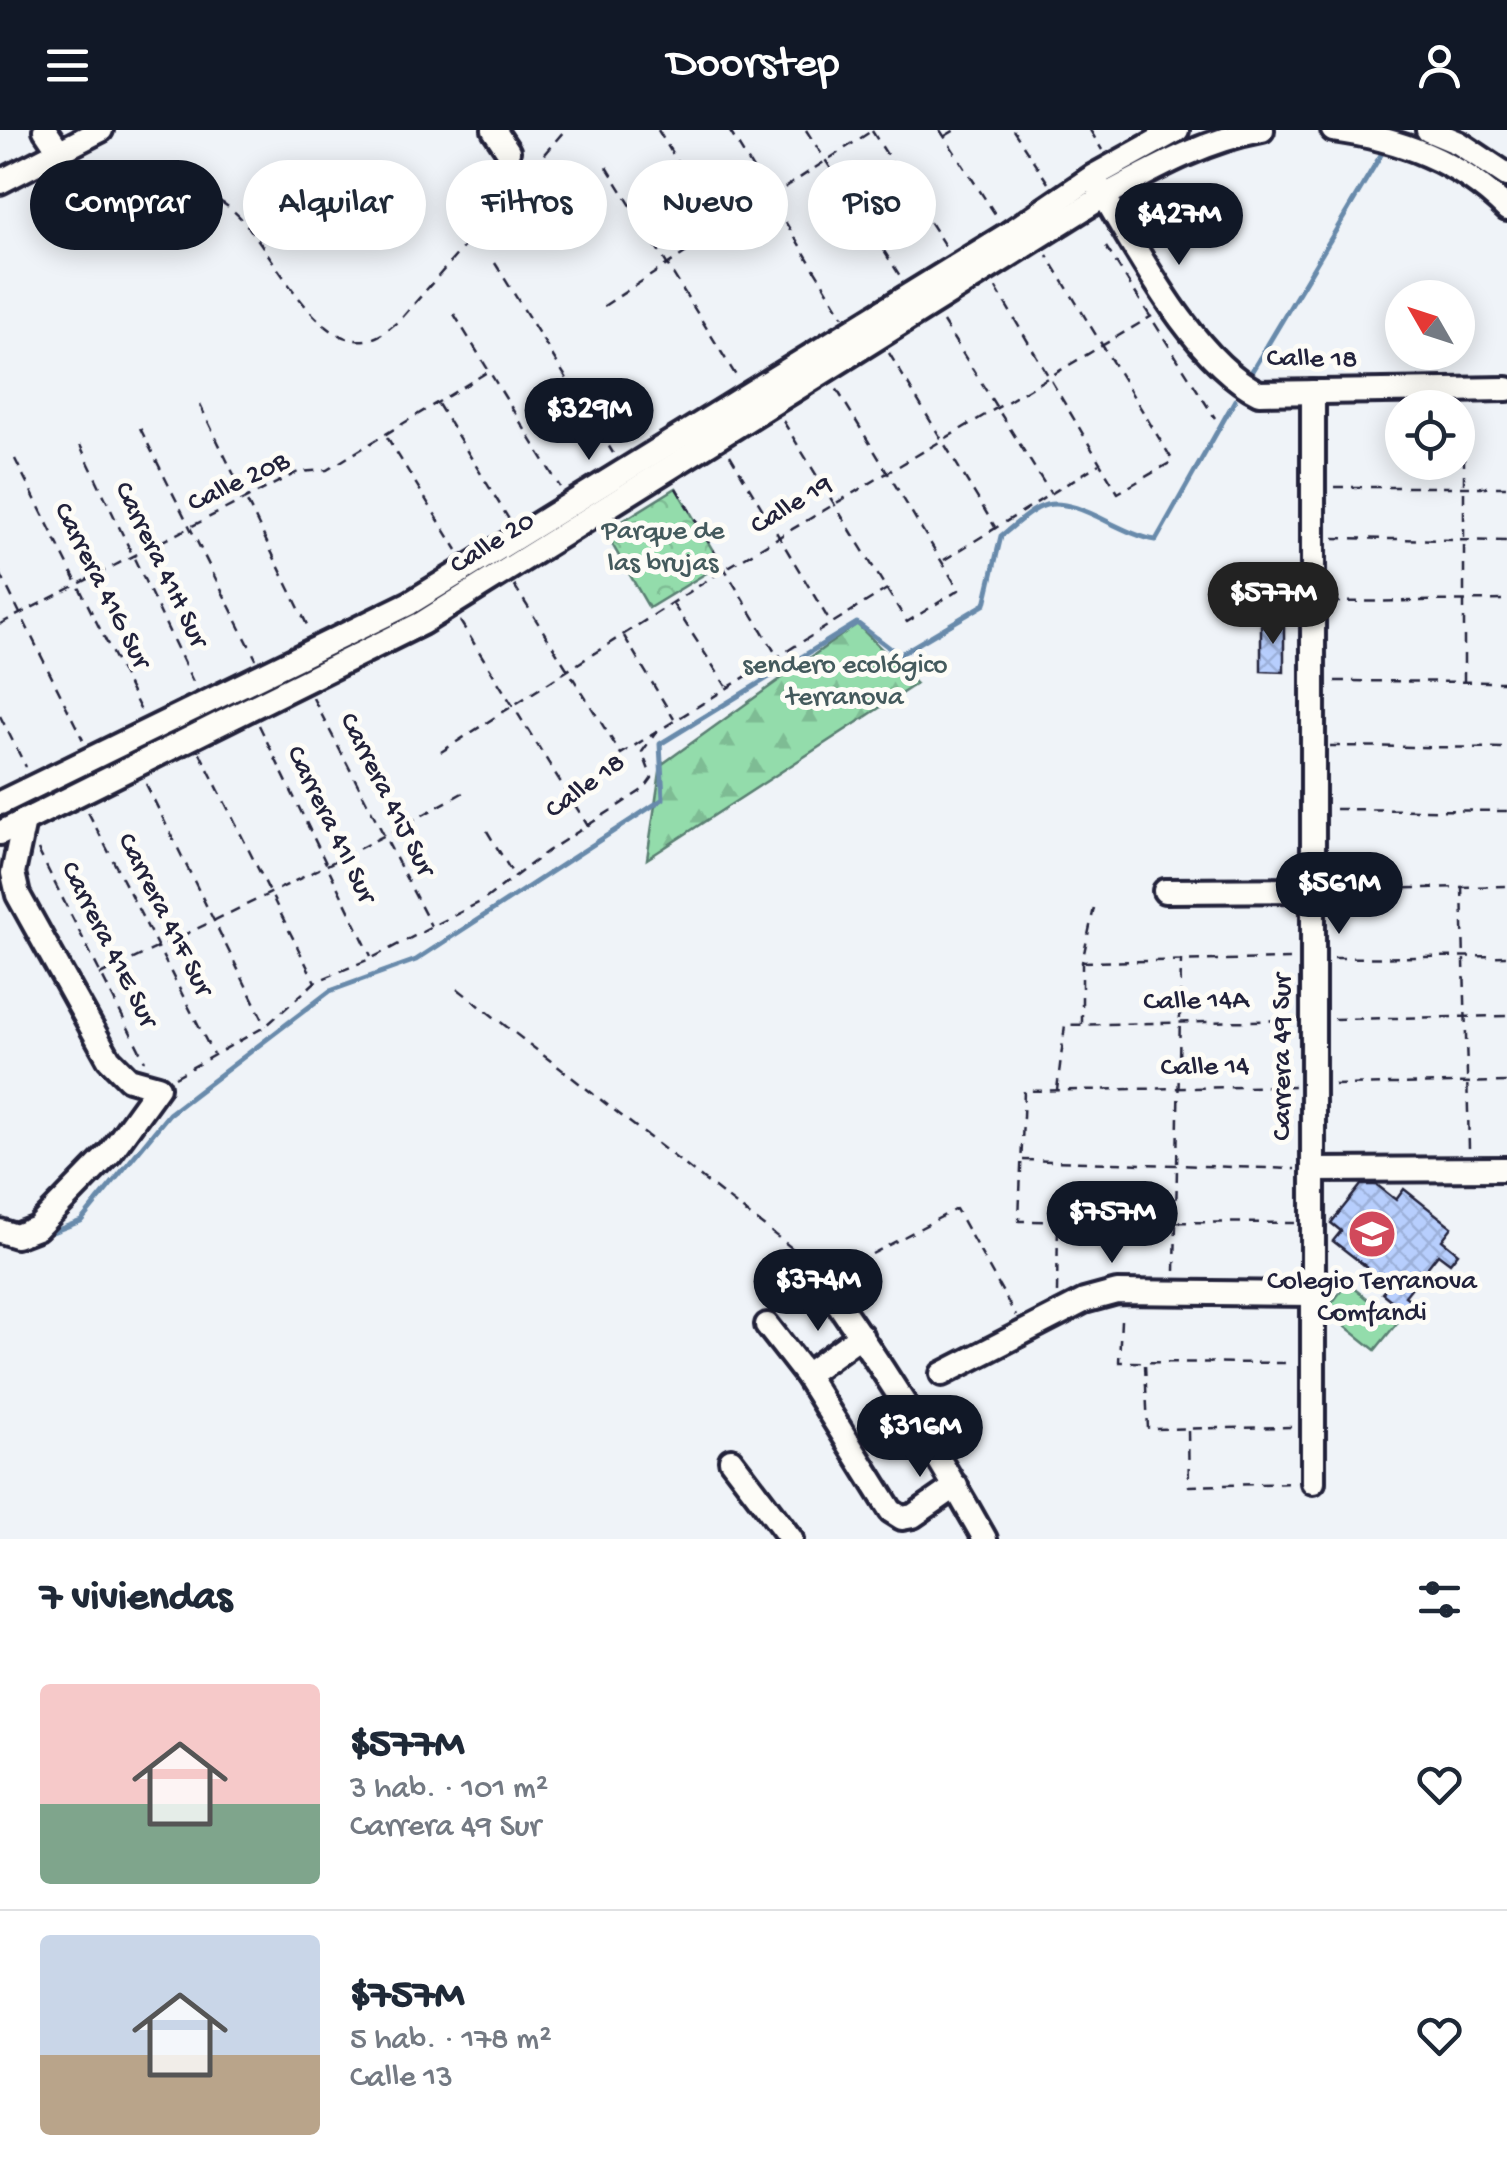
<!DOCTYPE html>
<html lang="es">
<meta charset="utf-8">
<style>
:root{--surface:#fff;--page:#f6f6f7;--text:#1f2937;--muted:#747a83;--line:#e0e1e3;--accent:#111827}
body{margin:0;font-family:"Gochi Hand",sans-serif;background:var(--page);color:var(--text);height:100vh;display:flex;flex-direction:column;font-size:38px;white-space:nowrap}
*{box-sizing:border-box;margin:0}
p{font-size:32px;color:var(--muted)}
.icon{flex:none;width:55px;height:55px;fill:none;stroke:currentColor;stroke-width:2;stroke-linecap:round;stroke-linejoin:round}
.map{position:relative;height:1409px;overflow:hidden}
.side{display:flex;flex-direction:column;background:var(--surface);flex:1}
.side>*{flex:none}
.top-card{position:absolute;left:30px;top:30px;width:1000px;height:90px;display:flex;gap:20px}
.needle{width:65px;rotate:309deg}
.tools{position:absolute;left:1385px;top:150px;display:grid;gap:20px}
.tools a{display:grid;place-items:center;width:90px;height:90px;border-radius:50%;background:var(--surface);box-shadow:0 5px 25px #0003;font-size:50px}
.price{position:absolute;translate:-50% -85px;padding:0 22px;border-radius:35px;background:var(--accent);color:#fff;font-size:32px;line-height:65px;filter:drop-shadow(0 2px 5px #0008)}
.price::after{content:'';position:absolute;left:50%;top:60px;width:30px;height:22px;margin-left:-15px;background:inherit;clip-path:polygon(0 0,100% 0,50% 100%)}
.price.active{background:#222;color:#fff}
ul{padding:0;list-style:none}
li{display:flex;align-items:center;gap:30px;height:250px;padding:0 40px}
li+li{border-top:2px solid var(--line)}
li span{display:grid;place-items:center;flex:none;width:280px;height:200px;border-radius:10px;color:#555}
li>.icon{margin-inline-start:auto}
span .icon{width:120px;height:120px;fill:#fffc;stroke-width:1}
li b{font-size:42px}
h2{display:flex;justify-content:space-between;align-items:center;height:120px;padding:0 40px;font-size:42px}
.tag{padding:0 35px;border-radius:45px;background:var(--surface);box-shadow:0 5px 25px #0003;font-size:35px;line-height:90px}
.tag.active{background:var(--accent);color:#fff}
header{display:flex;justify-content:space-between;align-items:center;height:130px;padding:0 40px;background:var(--accent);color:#fff;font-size:45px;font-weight:600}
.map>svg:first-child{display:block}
</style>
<header><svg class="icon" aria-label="menu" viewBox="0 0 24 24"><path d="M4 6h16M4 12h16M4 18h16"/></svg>Doorstep<svg class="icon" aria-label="person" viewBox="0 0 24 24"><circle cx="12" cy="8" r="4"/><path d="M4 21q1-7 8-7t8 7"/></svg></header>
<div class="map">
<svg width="1507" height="1409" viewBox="0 0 1507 1409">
<defs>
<pattern id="forest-firs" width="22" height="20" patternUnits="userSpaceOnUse" patternTransform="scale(2.5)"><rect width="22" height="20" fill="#93dcab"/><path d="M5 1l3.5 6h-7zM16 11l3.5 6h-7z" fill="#7ebc94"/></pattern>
<pattern id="park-crowns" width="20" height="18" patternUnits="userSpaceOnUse" patternTransform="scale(2.5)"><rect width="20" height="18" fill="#93dcab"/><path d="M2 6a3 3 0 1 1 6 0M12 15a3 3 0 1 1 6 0" fill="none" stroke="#7ebc94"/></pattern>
<pattern id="building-cross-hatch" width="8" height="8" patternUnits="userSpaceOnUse" patternTransform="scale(2.5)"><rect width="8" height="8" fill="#b7cefd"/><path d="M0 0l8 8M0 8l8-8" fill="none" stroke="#9db1da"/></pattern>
</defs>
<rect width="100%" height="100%" fill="#eff3f8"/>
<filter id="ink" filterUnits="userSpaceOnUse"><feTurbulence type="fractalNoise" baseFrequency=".01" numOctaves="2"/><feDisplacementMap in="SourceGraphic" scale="20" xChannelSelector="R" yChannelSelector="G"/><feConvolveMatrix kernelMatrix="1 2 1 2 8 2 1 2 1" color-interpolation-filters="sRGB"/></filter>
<g filter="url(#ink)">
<path fill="url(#forest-firs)" stroke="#5a7f73" stroke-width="2.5" d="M857,494l59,60 -269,175 14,-94z"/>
<path fill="url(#park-crowns)" stroke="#5a7f73" stroke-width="2.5" d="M676,358l45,76 -72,44 -44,-76z"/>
<path fill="#93dcab" stroke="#5a7f73" stroke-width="2.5" d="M1347,1153l50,40 -22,27 -49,-39z"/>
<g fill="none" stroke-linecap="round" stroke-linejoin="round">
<g stroke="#688aab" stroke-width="5">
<path d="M1249,246l133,-223"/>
<path d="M42,1106l39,-15 88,-107 161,-123 86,-31 247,-161 -3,-55 197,-121 42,32 86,-51 16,-68c13,-10 30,-27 45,-31 31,-8 75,30 110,35l79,-140"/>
</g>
</g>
<g fill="url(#building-cross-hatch)" stroke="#22223b" stroke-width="2.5">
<path d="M1284,492v50l-23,-1v-46z"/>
<path d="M1361,1055h16l19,15 8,-11 48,38 -10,13 16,13 -8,10 -12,-9 -33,42 9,7 -7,10 -25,-20 6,-7 -6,-7 -49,-38 8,-10 -10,-8z"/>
</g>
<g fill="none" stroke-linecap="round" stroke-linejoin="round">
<g stroke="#22223b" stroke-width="30">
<g id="minor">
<path d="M45,0l14,21"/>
<path d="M494,0l14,21"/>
<path d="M1333,0c67,9 126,31 174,79"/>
<path d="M1428,0l31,13 48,32"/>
<path d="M0,52l101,-52"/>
<path d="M1097,54c39,64 95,176 162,209l248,-4"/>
<path d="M0,673l410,-200 598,-369 84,-57 85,-47"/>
<path d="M0,703l422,-210 682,-427c52,-28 99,-55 158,-66"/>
<path d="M1165,761l147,-1"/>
<path d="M1313,1040l194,-1"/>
<path d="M0,1101l16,5 21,-8 74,-76 47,-65 -29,-8 -20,-20 -91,-164 -5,-22 11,-52"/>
<path d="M810,1133c63,89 122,181 175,276"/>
<path d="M767,1195l39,50 85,136 11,7 11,-2 43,-30"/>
<path d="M942,1244l142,-73 33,-9 196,2"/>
<path d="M806,1245l55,-40"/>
<path d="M731,1330l60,79"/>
<path d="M1313,1352v-1090"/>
</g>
</g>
<g stroke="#22223b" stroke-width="2.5" stroke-dasharray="10 8" stroke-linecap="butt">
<path d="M658,0l60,99"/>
<path d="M729,0l114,186"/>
<path d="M806,0l96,149"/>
<path d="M940,0l59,90"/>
<path d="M1013,0l35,53"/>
<path d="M1090,0l12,20"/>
<path d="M872,1l76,120"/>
<path d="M945,6l10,-6"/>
<path d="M607,37l131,212"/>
<path d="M62,43c56,4 122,-1 169,36 39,30 85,153 145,128 8,-3 17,-12 25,-18l164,-189"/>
<path d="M1106,117l109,171"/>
<path d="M495,133l118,190"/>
<path d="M996,158l122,205 55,-32 -126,-206"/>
<path d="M604,176l269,-176"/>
<path d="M454,184l106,173"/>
<path d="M943,192l108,172"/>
<path d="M889,223l106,174"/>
<path d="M438,274l72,117"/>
<path d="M200,275l109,224"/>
<path d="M783,291l124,201 52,-32 -123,-202"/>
<path d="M140,298l116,231"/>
<path d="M387,307l70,113"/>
<path d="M80,315l116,243"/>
<path d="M730,325l100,167"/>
<path d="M15,329l126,252"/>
<path d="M1334,357h173"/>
<path d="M676,358l100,166"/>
<path d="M1334,408l173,3"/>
<path d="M944,430l155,-96"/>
<path d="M0,443l83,167"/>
<path d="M514,455l107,169 266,-165"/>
<path d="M1330,472l177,-2"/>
<path d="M673,474l53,82"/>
<path d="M460,491l128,205"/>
<path d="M0,494l298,-152 29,-2 162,-99"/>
<path d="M624,506l50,83"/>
<path d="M1335,551l172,1"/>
<path d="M1464,552v-271"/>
<path d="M313,568l118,228"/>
<path d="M0,586l26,51"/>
<path d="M259,595l112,231"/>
<path d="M1330,616l177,2"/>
<path d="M441,622l284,-183 427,-253"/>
<path d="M200,623l115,229"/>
<path d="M146,654l120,242"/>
<path d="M1335,679l172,2"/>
<path d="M88,682l125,242"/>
<path d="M487,701l27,45"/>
<path d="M38,720l107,211"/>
<path d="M1462,757l7,261"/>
<path d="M1334,760l173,-4"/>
<path d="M1334,828l173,-2"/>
<path d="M1082,832l214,-3"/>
<path d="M100,845c123,-59 246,-116 364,-183"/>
<path d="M458,859l339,263"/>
<path d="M1334,889l173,-3"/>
<path d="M1082,894v-62l12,-54"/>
<path d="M175,947l91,-51 49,-44 57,-24 112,-58 64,-49 96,-62 8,-11 -10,-26 15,-21"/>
<path d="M1334,955l173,-3"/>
<path d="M1057,960l8,-65 231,-5"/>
<path d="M1023,1030l272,9"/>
<path d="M1295,1093l-276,-2 5,-130 272,-5"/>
<path d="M872,1124l84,-45 60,107"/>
<path d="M1175,1141l6,-311"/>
<path d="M1057,1163l1,-72"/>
<path d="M1121,1190l-2,42 172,1"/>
<path d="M1145,1235l3,64 143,-2"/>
<path d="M1188,1301l1,55 107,-3"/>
</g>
<use href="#minor" stroke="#fdfcf7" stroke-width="22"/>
</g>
</g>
<defs>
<g id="school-disc" transform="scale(2.5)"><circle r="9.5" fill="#d1495b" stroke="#fdfcf7"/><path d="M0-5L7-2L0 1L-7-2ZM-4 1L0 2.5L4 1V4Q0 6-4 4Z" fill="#fff"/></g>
</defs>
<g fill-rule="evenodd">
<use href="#school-disc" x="1372" y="1104"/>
</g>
<g text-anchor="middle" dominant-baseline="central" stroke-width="10" stroke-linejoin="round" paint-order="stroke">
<g font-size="28" fill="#22223b" stroke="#fdfcf7">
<text transform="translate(1312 230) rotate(1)">Calle 18</text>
<text transform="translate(239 353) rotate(-25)">Calle 20B</text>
<text transform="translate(792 376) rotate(-31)">Calle 19</text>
<text transform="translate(493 414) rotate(-32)">Calle 20</text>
<text transform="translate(160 435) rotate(64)">Carrera 41H Sur</text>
<text transform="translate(101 456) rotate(63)">Carrera 41G Sur</text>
<text transform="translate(586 657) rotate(-36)">Calle 18</text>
<text transform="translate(386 665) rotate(63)">Carrera 41J Sur</text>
<text transform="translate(330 695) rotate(64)">Carrera 41I Sur</text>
<text transform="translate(164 785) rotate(63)">Carrera 41F Sur</text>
<text transform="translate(108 815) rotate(63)">Carrera 41E Sur</text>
<text transform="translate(1196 872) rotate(-1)">Calle 14A</text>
<text transform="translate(1283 927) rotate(-90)">Carrera 49 Sur</text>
<text transform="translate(1205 938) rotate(-1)">Calle 14</text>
</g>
<g font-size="28" fill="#445a5d" stroke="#fdfcf7">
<text x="663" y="402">Parque de<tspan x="663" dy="32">las brujas</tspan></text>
<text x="845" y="536">sendero ecológico<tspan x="845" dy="32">terranova</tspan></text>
</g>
<g font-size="28" fill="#22223b" stroke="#fdfcf7">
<text x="1372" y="1152">Colegio Terranova<tspan x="1372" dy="32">Comfandi</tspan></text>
</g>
</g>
</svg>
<div class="tools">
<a><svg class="needle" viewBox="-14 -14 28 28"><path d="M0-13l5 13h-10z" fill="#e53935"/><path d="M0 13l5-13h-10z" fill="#747a83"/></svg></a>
<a><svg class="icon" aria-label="locate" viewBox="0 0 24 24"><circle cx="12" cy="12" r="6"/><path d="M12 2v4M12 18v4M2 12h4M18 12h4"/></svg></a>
</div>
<b class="price" style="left:1179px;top:138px">$427M</b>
<b class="price" style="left:589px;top:333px">$329M</b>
<b class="price active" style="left:1273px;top:517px">$577M</b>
<b class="price" style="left:1339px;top:807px">$561M</b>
<b class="price" style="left:1112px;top:1136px">$757M</b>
<b class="price" style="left:818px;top:1204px">$374M</b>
<b class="price" style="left:920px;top:1350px">$316M</b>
<div class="top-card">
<a class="tag active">Comprar</a>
<a class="tag">Alquilar</a>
<a class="tag">Filtros</a>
<a class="tag">Nuevo</a>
<a class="tag">Piso</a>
</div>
</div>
<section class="side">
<h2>7 viviendas<svg class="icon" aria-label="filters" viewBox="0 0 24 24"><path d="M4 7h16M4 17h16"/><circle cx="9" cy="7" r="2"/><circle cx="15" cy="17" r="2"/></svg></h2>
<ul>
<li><span style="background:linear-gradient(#f6c9c9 60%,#7fa58c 0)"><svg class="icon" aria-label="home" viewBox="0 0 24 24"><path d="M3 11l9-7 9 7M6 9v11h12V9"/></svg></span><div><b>$577M</b><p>3 hab. · 101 m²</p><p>Carrera 49 Sur</p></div><svg class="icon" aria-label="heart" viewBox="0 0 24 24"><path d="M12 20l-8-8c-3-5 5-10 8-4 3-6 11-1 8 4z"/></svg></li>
<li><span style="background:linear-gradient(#c9d6e8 60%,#b9a48a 0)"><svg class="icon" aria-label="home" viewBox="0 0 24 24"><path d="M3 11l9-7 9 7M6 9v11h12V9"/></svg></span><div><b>$757M</b><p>5 hab. · 178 m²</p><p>Calle 13</p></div><svg class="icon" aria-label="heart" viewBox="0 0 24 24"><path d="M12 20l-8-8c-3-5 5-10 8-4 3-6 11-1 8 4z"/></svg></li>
</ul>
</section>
